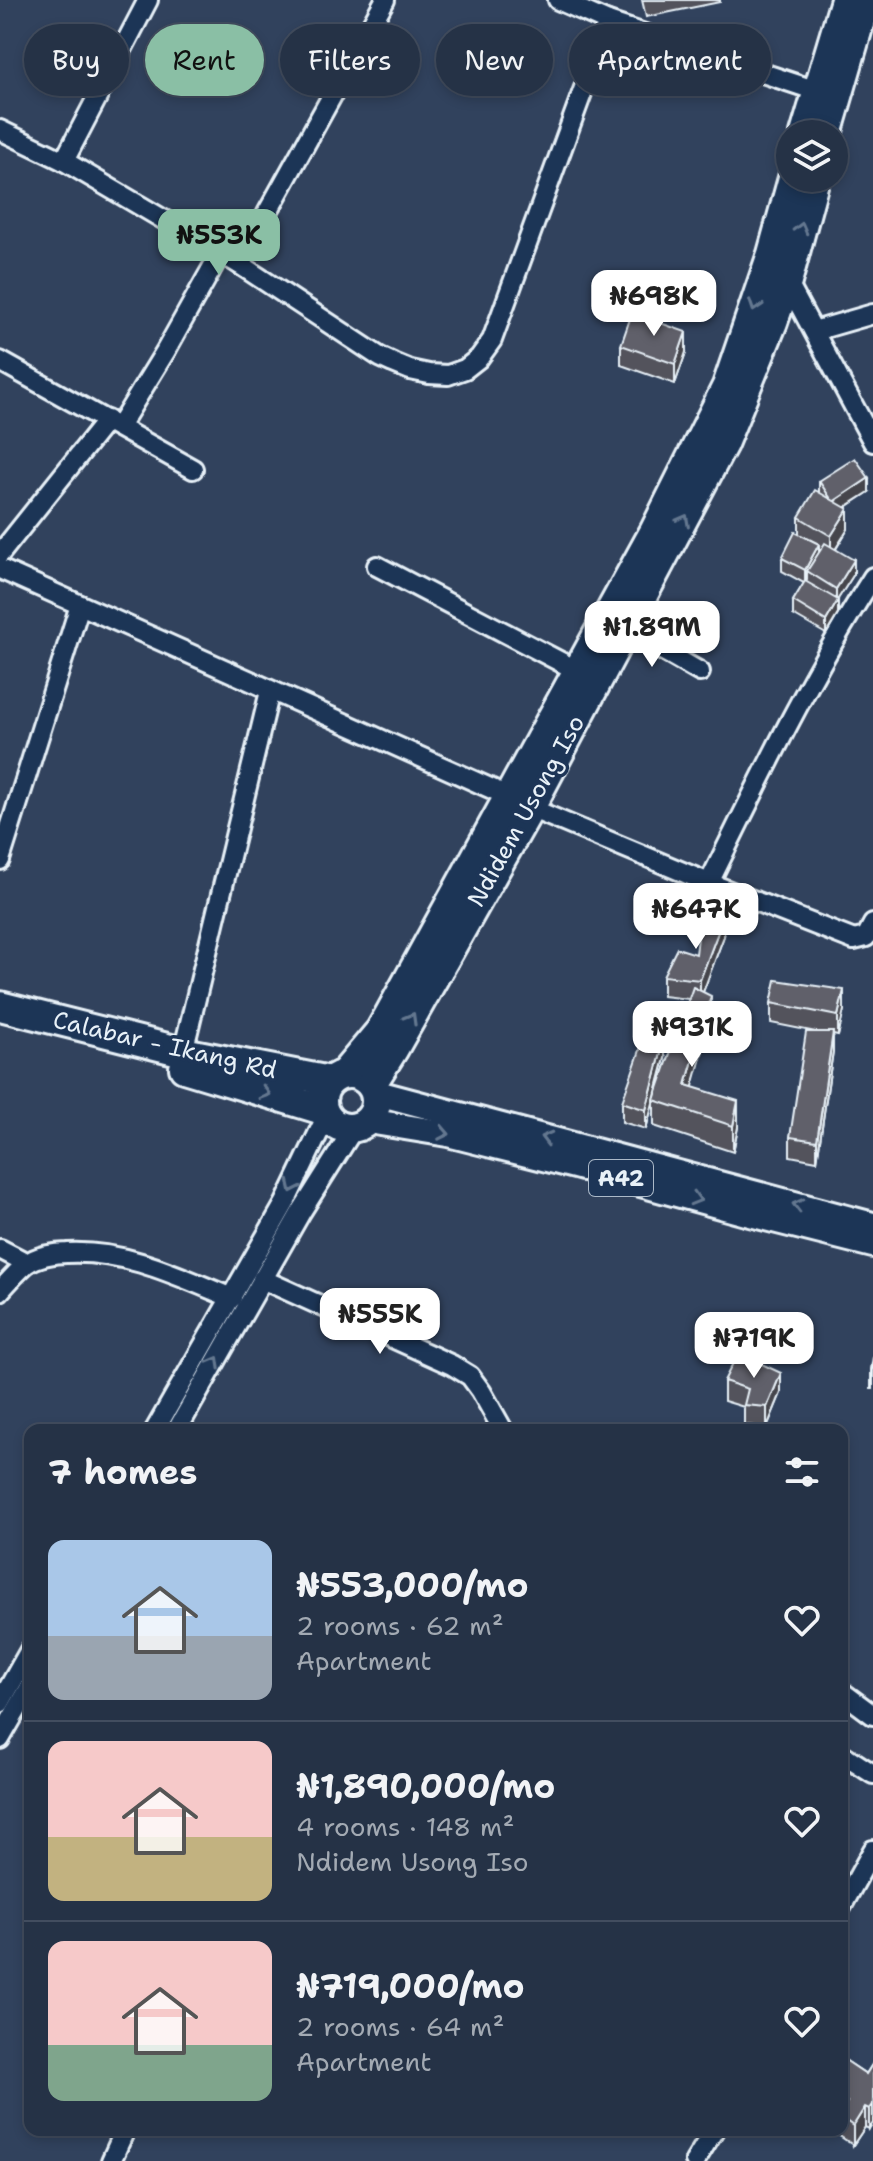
<!DOCTYPE html>
<meta charset="utf-8">
<style>
:root{--surface:#253246;--page:#313e51;--text:#f1f3f6;--muted:#a3aab3;--line:#424d5f;--accent:#8abfa5}
body{margin:0;font-family:"Shantell Sans",sans-serif;background:var(--page);color:var(--text);height:100vh;display:flex;flex-direction:column;font-size:30px;white-space:nowrap}
*{box-sizing:border-box;margin:0}
p{font-size:26px;color:var(--muted)}
.icon{flex:none;width:44px;height:44px;fill:none;stroke:currentColor;stroke-width:2;stroke-linecap:round;stroke-linejoin:round}
.map{position:relative;flex:1;overflow:hidden}
.panel{position:absolute;left:24px;top:1424px;width:824px;height:712px;display:flex;flex-direction:column;background:var(--surface);border-radius:16px;box-shadow:0 4px 12px #0003,0 0 0 2px var(--line)}
.panel>*{flex:none}
.hud{position:absolute;left:24px;top:24px;width:826px;height:72px;display:flex;gap:16px}
.fabs{position:absolute;left:776px;top:120px;display:grid;gap:16px}
.fabs a{display:grid;place-items:center;width:72px;height:72px;border-radius:50%;background:var(--surface);box-shadow:0 4px 12px #0003,0 0 0 2px var(--line);font-size:40px}
.price{position:absolute;translate:-50% -68px;padding:0 18px;border-radius:16px;background:#fff;color:#222;font-size:26px;line-height:52px;filter:drop-shadow(0 2px 4px #0008)}
.price::after{content:'';position:absolute;left:50%;top:48px;width:24px;height:18px;margin-left:-12px;background:inherit;clip-path:polygon(0 0,100% 0,50% 100%)}
.price.on{background:var(--accent);color:#111}
ul{padding:0;list-style:none}
li{display:flex;align-items:center;gap:24px;height:200px;padding:0 24px}
li+li{border-top:2px solid var(--line)}
li span{display:grid;place-items:center;flex:none;width:224px;height:160px;border-radius:16px;color:#555}
li>.icon{margin-inline-start:auto}
span .icon{width:96px;height:96px;fill:#fffc;stroke-width:1}
li b{font-size:34px}
h2{display:flex;justify-content:space-between;align-items:center;height:96px;padding:0 24px;font-size:34px}
.chip{padding:0 28px;border-radius:36px;background:var(--surface);box-shadow:0 4px 12px #0003,0 0 0 2px var(--line);font-size:28px;line-height:72px}
.chip.on{background:var(--accent);color:#111}
.map>svg:first-child{display:block}
</style>
<div class="map">
<svg width="873" height="2161" viewBox="0 0 873 2161">
<rect width="100%" height="100%" fill="#31425d"/>
<filter id="ink" filterUnits="userSpaceOnUse"><feTurbulence type="fractalNoise" baseFrequency=".0125" numOctaves="2"/><feDisplacementMap in="SourceGraphic" scale="16" xChannelSelector="R" yChannelSelector="G"/><feConvolveMatrix kernelMatrix="1 2 1 2 8 2 1 2 1" color-interpolation-filters="sRGB"/></filter>
<g filter="url(#ink)">
<g fill="none" stroke-linecap="round" stroke-linejoin="round">
<g stroke="#e8f1f8" stroke-width="24">
<g id="minor">
<path d="M558,0l50,22 209,69"/>
<path d="M0,130l64,31 80,47 95,56 141,93 13,6 17,7 19,4 19,1 17,-6 14,-11 13,-18 116,-318"/>
<path d="M64,161l84,-161"/>
<path d="M239,264l146,-264"/>
<path d="M785,278l88,164"/>
<path d="M814,331l59,-17"/>
<path d="M0,361l193,108"/>
<path d="M119,427l46,-75 55,-98"/>
<path d="M0,554l107,-134"/>
<path d="M377,566l201,105"/>
<path d="M0,569l510,228"/>
<path d="M625,629l75,43"/>
<path d="M530,808l179,75 145,57 12,-3 7,-13"/>
<path d="M0,860l80,-255"/>
<path d="M709,883c51,-104 101,-208 164,-306"/>
<path d="M183,1052l87,-361"/>
<path d="M0,1249l27,14"/>
<path d="M262,1279l190,86 18,11 11,15 22,39"/>
<path d="M0,1291c8,-9 17,-19 26,-27 11,-8 28,-11 41,-11 59,-3 111,23 165,45"/>
<path d="M155,1430l130,-227 41,-86"/>
<path d="M177,1430l124,-218 53,-84"/>
<path d="M842,1692l31,23"/>
<path d="M0,1703l30,-53"/>
<path d="M0,1739l30,-52"/>
<path d="M842,1754l31,20"/>
<path d="M842,1906l31,-56"/>
<path d="M111,2161l14,-31"/>
<path d="M695,2161l19,-31"/>
</g>
</g>
<g stroke="#e8f1f8" stroke-width="30">
<g id="major">
<path d="M374,1092l499,133"/>
<path d="M368,1121l80,13 127,32 171,47 127,32"/>
</g>
</g>
<g stroke="#e8f1f8" stroke-width="34">
<g id="highway">
<path d="M805,134l40,-134"/>
<path d="M827,134l39,-134"/>
<path d="M0,1006l183,46 147,29"/>
<path d="M184,1068l139,42"/>
<circle cx="349" cy="1101" r="27"/>
<path d="M344,1074l36,-43 9,-16 265,-483 73,-146 45,-132 21,-76"/>
<path d="M371,1085l22,-35 137,-242 193,-364 50,-122 14,-40 28,-104"/>
</g>
</g>
<use href="#minor" stroke="#1d3557" stroke-width="18"/>
<use href="#major" stroke="#1d3557" stroke-width="24"/>
<use href="#highway" stroke="#1d3557" stroke-width="28"/>
</g>
<g fill="#53535c" stroke="#e8f1f8" stroke-width="2">
<path d="M642,0h78v2l-74,15z"/>
<path d="M621,345l65,7 -11,32 -54,-19z"/>
<path d="M819,481l50,11 -24,16 3,21 -12,20 18,25 -17,26 1,14 -12,20 -33,-19v-14l11,-18 -22,-12v-13l17,-24v-17l20,-24z"/>
<path d="M724,936l-21,56 8,30 -19,65 46,40 -5,25 -79,-26v-26l35,-101 -26,-3v-20z"/>
<path d="M771,1003l73,7 -6,26 -5,-1v16l-16,110 -27,-5v-19l26,-105 -45,-9z"/>
<path d="M665,1058l-19,71 -24,-7v-20z"/>
<path d="M873,1357v32h-2v-20z"/>
<path d="M724,1381l57,12 -14,34 -23,-2v-18l-20,-6z"/>
<path d="M842,2058l24,16 7,-11 -4,66 -4,-2 -12,18 -15,-10v-5h4z"/>
</g>
<g fill="#44444b" stroke="#e8f1f8" stroke-width="2">
<path d="M686,332v20l-11,32v-20z"/>
<path d="M869,478v14l-36,23v-13z"/>
<path d="M848,509v20l-17,27v-20z"/>
<path d="M819,544v13l-12,14v9l-2,4v-14z"/>
<path d="M854,560v14l-18,28v-13z"/>
<path d="M838,600v14l-12,20v-13z"/>
<path d="M724,916v20l-24,64v-20z"/>
<path d="M844,990v20l-6,26v-20z"/>
<path d="M711,996v26l-25,89v-26z"/>
<path d="M833,1032v19l-16,110v-20z"/>
<path d="M665,1038v20l-19,71v-19z"/>
<path d="M738,1101v26l-5,25v-26z"/>
<path d="M781,1373v20l-14,34v-20z"/>
<path d="M873,2103v20l-4,6v-20z"/>
<path d="M865,2107v20l-12,18v-19z"/>
</g>
<g fill="#61616b" stroke="#e8f1f8" stroke-width="2">
<path d="M632,313l54,19 -11,32 -54,-19z"/>
<path d="M855,458l14,20 -36,24 -14,-21z"/>
<path d="M815,490l33,19 -17,27 -32,-19z"/>
<path d="M795,532l24,12 -14,26 -23,-12z"/>
<path d="M825,543l29,17 -18,29 -29,-18z"/>
<path d="M805,581l33,19 -12,21 -33,-20z"/>
<path d="M701,913l23,3 -24,64 -37,-4 14,-28 19,6z"/>
<path d="M776,980l68,10 -6,26 -67,-13z"/>
<path d="M693,987l18,9 -25,89 52,16 -5,25 -79,-26z"/>
<path d="M806,1032h27l-16,109 -27,-4z"/>
<path d="M646,1033l19,5 -19,72 -24,-8z"/>
<path d="M738,1353l43,20 -14,34 -23,-2 4,-16 -24,-8z"/>
<path d="M842,2058l24,16 7,-11v40l-4,6 -4,-2 -12,19 -11,-8v-9l5,-7 -5,-3z"/>
</g>
<defs><path id="oneway-chevron" d="M-2-3.5L2.5 0L-2 3.5" fill="none" stroke-width="1.6" stroke-linecap="round" stroke-linejoin="round" transform="scale(2)"/></defs>
<g stroke="#64778f">
<use href="#oneway-chevron" transform="translate(801 228) rotate(-75)"/>
<use href="#oneway-chevron" transform="translate(755 306) rotate(109)"/>
<use href="#oneway-chevron" transform="translate(684 520) rotate(-62)"/>
<use href="#oneway-chevron" transform="translate(411 1018) rotate(-60)"/>
<use href="#oneway-chevron" transform="translate(265 1093) rotate(17)"/>
<use href="#oneway-chevron" transform="translate(444 1133) rotate(11)"/>
<use href="#oneway-chevron" transform="translate(546 1138) rotate(-165)"/>
<use href="#oneway-chevron" transform="translate(293 1187) rotate(115)"/>
<use href="#oneway-chevron" transform="translate(696 1199) rotate(16)"/>
<use href="#oneway-chevron" transform="translate(798 1205) rotate(-165)"/>
<use href="#oneway-chevron" transform="translate(215 1362) rotate(-61)"/>
</g>
</g>
<g text-anchor="middle" dominant-baseline="central" stroke-width="7" stroke-linejoin="round" paint-order="stroke">
<rect fill="#1d3557" stroke="#abb9c8" stroke-width="2" x="589" y="1160" width="64" height="36" rx="6"/>
<g font-size="22" font-weight="bold" fill="#e8f1f8">
<text x="621" y="1178">A42</text>
</g>
<g font-size="24" fill="#e8f1f8" stroke="#1d3557">
<text transform="translate(526 811) rotate(-61)">Ndidem Usong Iso</text>
<text transform="translate(165 1045) rotate(13)">Calabar - Ikang Rd</text>
</g>
</g>
</svg>
<div class="fabs">
<a><svg class="icon" aria-label="layers" viewBox="0 0 24 24"><path d="M12 4l9 5-9 5-9-5zM3 14l9 5 9-5"/></svg></a>
</div>
<b class="price on" style="left:219px;top:277px">₦553K</b>
<b class="price" style="left:654px;top:338px">₦698K</b>
<b class="price" style="left:652px;top:669px">₦1.89M</b>
<b class="price" style="left:696px;top:951px">₦647K</b>
<b class="price" style="left:692px;top:1069px">₦931K</b>
<b class="price" style="left:380px;top:1356px">₦555K</b>
<b class="price" style="left:754px;top:1380px">₦719K</b>
<div class="hud">
<a class="chip">Buy</a>
<a class="chip on">Rent</a>
<a class="chip">Filters</a>
<a class="chip">New</a>
<a class="chip">Apartment</a>
</div>
<section class="panel">
<h2>7 homes<svg class="icon" aria-label="filters" viewBox="0 0 24 24"><path d="M4 7h16M4 17h16"/><circle cx="9" cy="7" r="2"/><circle cx="15" cy="17" r="2"/></svg></h2>
<ul>
<li><span style="background:linear-gradient(#a9c7e8 60%,#9aa5b1 0)"><svg class="icon" aria-label="home" viewBox="0 0 24 24"><path d="M3 11l9-7 9 7M6 9v11h12V9"/></svg></span><div><b>₦553,000/mo</b><p>2 rooms · 62 m²</p><p>Apartment</p></div><svg class="icon" aria-label="heart" viewBox="0 0 24 24"><path d="M12 20l-8-8c-3-5 5-10 8-4 3-6 11-1 8 4z"/></svg></li>
<li><span style="background:linear-gradient(#f6c9c9 60%,#c2b280 0)"><svg class="icon" aria-label="home" viewBox="0 0 24 24"><path d="M3 11l9-7 9 7M6 9v11h12V9"/></svg></span><div><b>₦1,890,000/mo</b><p>4 rooms · 148 m²</p><p>Ndidem Usong Iso</p></div><svg class="icon" aria-label="heart" viewBox="0 0 24 24"><path d="M12 20l-8-8c-3-5 5-10 8-4 3-6 11-1 8 4z"/></svg></li>
<li><span style="background:linear-gradient(#f6c9c9 65%,#7fa58c 0)"><svg class="icon" aria-label="home" viewBox="0 0 24 24"><path d="M3 11l9-7 9 7M6 9v11h12V9"/></svg></span><div><b>₦719,000/mo</b><p>2 rooms · 64 m²</p><p>Apartment</p></div><svg class="icon" aria-label="heart" viewBox="0 0 24 24"><path d="M12 20l-8-8c-3-5 5-10 8-4 3-6 11-1 8 4z"/></svg></li>
</ul>
</section>
</div>
